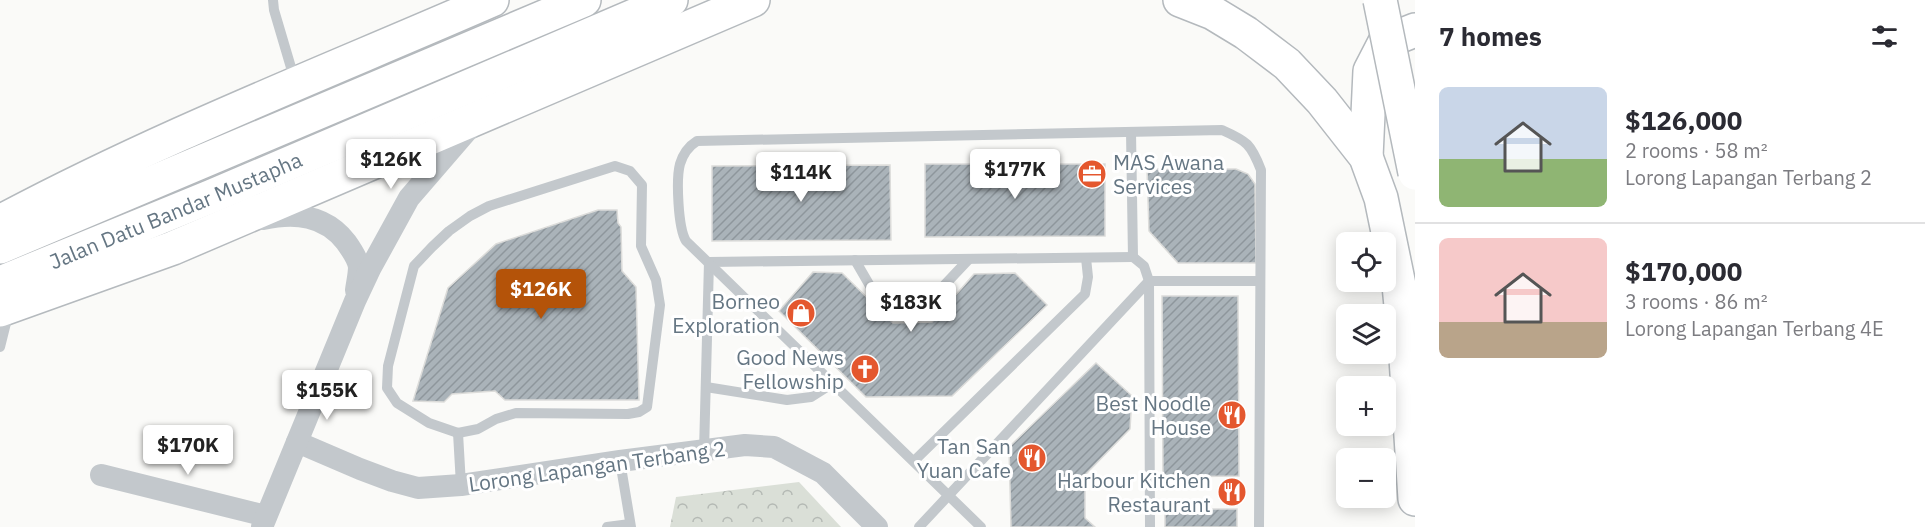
<!DOCTYPE html>
<meta charset="utf-8">
<style>
:root{--surface:#fff;--page:#f2f2f3;--text:#2b2b33;--muted:#7c7c81;--line:#e1e1e2;--accent:#b45309}
body{margin:0;font-family:"IBM Plex Sans",sans-serif;background:var(--page);color:var(--text);height:100vh;display:flex;flex-direction:column;font-size:22px;white-space:nowrap}
*{box-sizing:border-box;margin:0}
p{font-size:20px;color:var(--muted)}
.icon{flex:none;width:33px;height:33px;fill:none;stroke:currentColor;stroke-width:2;stroke-linecap:round;stroke-linejoin:round}
.map{position:relative;flex:1;overflow:hidden}
.drawer{display:flex;flex-direction:column;background:var(--surface);width:510px}
.drawer>*{flex:none}
.fabs{position:absolute;left:1336px;top:232px;display:grid;gap:12px}
.fabs a{display:grid;place-items:center;width:60px;height:60px;border-radius:9px;background:var(--surface);box-shadow:0 3px 15px #0003;font-size:30px}
.price{position:absolute;translate:-50% -51px;padding:0 14px;border-radius:6px;background:#fff;color:#222;font-size:20px;line-height:39px;filter:drop-shadow(0 2px 3px #0008)}
.price::after{content:'';position:absolute;left:50%;top:36px;width:18px;height:14px;margin-left:-9px;background:inherit;clip-path:polygon(0 0,100% 0,50% 100%)}
.price.on{background:var(--accent);color:#fff}
ul{padding:0;list-style:none}
li{display:flex;align-items:center;gap:18px;height:150px;padding:0 24px}
li+li{border-top:2px solid var(--line)}
li span{display:grid;place-items:center;flex:none;width:168px;height:120px;border-radius:9px;color:#555}
li>.icon{margin-inline-start:auto}
span .icon{width:72px;height:72px;fill:#fffc;stroke-width:1}
li b{font-size:26px}
h2{display:flex;justify-content:space-between;align-items:center;height:72px;padding:0 24px;font-size:26px}
main{display:flex;flex:1;min-height:0}
.map>svg:first-child{display:block}
</style>
<main>
<div class="map">
<svg width="1415" height="527" viewBox="0 0 1415 527">
<defs>
<pattern id="park-crowns" width="20" height="18" patternUnits="userSpaceOnUse" patternTransform="scale(1.5)"><rect width="20" height="18" fill="#dadfd7"/><path d="M2 6a3 3 0 1 1 6 0M12 15a3 3 0 1 1 6 0" fill="none" stroke="#b4b9b4"/></pattern>
<pattern id="building-hatch" width="6" height="6" patternUnits="userSpaceOnUse" patternTransform="scale(1.5)"><rect width="6" height="6" fill="#aab3b9"/><path d="M-1 1l2-2M0 6l6-6M5 7l2-2" fill="none" stroke="#8e969c"/></pattern>
</defs>
<rect width="100%" height="100%" fill="#fafaf8"/>
<path fill="url(#park-crowns)" d="M799,482l42,45h-171l6,-30z"/>
<g fill="url(#building-hatch)" stroke="#dcdcda" stroke-width="1.5">
<path d="M925,164h180v72l-180,1z"/>
<path d="M890,165l1,75 -179,1v-75z"/>
<path d="M1147,169h89l12,5 7,10 1,79h-78l-29,-32z"/>
<path d="M598,210h19l1,13 3,4 1,44 14,16 3,113h-134l-10,-9 -43,3 -8,8 -31,-1 35,-113 48,-44z"/>
<path d="M813,272l29,1 51,50 39,-1 42,-48 41,-1 32,32 -95,91 -86,1 -87,-86z"/>
<path d="M1162,296h76l1,180 -76,1z"/>
<path d="M1096,363l36,33 -2,33 -45,46v43l10,9h-84l-2,-80z"/>
<rect x="1165" y="509" width="72" height="18"/>
</g>
<g fill="none" stroke-linecap="round" stroke-linejoin="round">
<g stroke="#b5babe" stroke-width="36">
<g id="primary">
<path d="M0,222c159,-85 327,-150 492,-222"/>
<path d="M0,310l173,-62 580,-248"/>
</g>
</g>
<g stroke="#b4b9bd" stroke-width="36">
<g id="highway">
<path d="M1180,0l33,13 33,20 41,31 35,37 44,56 15,41 18,87 7,73 9,141"/>
<path d="M1366,157l4,-86 15,-29 30,-12"/>
<path d="M0,247l584,-247"/>
<path id="s1" d="M0,283l212,-87 459,-196"/>
</g>
</g>
<g stroke="#c3c8cc" stroke-width="10">
<path d="M273,0l1,10 21,71"/>
<path d="M1131,132l2,125 11,9 5,15 1,246"/>
<path d="M615,166l15,5 12,14 -1,61 15,34 4,25 -13,102 -8,5 -11,2 -112,-1 -20,6 -18,10 -20,4 -29,-10 -32,-20 -10,-15 1,-22 26,-100 18,-19 17,-16 21,-15 19,-10z"/>
<path d="M855,260l22,38 30,14 30,-19 32,-34"/>
<path d="M0,347l9,-36"/>
<path d="M706,387l81,13 24,-3 22,-14"/>
<path d="M458,433l3,52"/>
<path d="M704,451l5,-189 424,-5"/>
<path d="M620,461l11,66"/>
<path d="M914,461l171,-167 3,-17 -2,-19"/>
<path d="M607,527l23,-3"/>
<path d="M919,527l230,-246h111"/>
<path d="M981,527l-295,-286c-8,-13 -10,-62 -6,-77 3,-10 9,-18 17,-23l525,-11c25,11 29,14 39,40l-2,357"/>
</g>
<g stroke="#c3c8cc" stroke-width="22">
<path d="M263,219c32,-7 62,-4 83,23 5,7 12,17 13,25 0,7 -2,16 -3,23"/>
<path d="M297,442l63,27 32,12 26,7 43,-3 159,-24 125,-16 29,2 49,26 54,54"/>
<path d="M101,475l165,41"/>
<path d="M262,527l93,-226 15,-32 39,-71 63,-73"/>
</g>
<use href="#primary" stroke="#fff" stroke-width="33"/>
<use href="#highway" stroke="#fff" stroke-width="33"/>
<g stroke="#b4b9bd" stroke-width="36" stroke-linecap="butt">
<path id="highway-bridge" d="M1380,0l35,173"/>
</g>
<use href="#highway-bridge" stroke="#fff" stroke-width="33"/>
</g>
<defs>
<g id="office-disc" transform="scale(1.5)"><circle r="9.5" fill="#e4572e" stroke="#fff"/><path d="M-6-3h4V-5.5h4V-3h4V5H-6ZM-1-4.5V-3h2v-1.5ZM-6 0V1H6V0Z" fill="#fff"/></g>
<g id="shop-disc" transform="scale(1.5)"><circle r="9.5" fill="#e4572e" stroke="#fff"/><path d="M-5-2.5h2.3a2.7 3.5 0 0 1 5.4 0H5L5.5 6h-11ZM-1.5-2.5h3a1.5 2.3 0 0 0-3 0Z" fill="#fff"/></g>
<g id="church-disc" transform="scale(1.5)"><circle r="9.5" fill="#e4572e" stroke="#fff"/><path d="M-1.2-6h2.4v3.5h3.3v2.4h-3.3V6h-2.4V-.1h-3.3v-2.4h3.3Z" fill="#fff"/></g>
<g id="restaurant-disc" transform="scale(1.5)"><circle r="9.5" fill="#e4572e" stroke="#fff"/><path d="M-5-6h1v4h1v-4h1v4h1v-4h1v5L-1.5 .5V6h-2V.5L-5-1ZM5-6V6H3V1.5H1.5Q1.5-4 5-6Z" fill="#fff"/></g>
</defs>
<g fill-rule="evenodd">
<use href="#office-disc" x="1092" y="174"/>
<use href="#shop-disc" x="801" y="313"/>
<use href="#church-disc" x="865" y="369"/>
<use href="#restaurant-disc" x="1232" y="415"/>
<use href="#restaurant-disc" x="1032" y="458"/>
<use href="#restaurant-disc" x="1232" y="492"/>
</g>
<g text-anchor="middle" dominant-baseline="central" stroke-width="6" stroke-linejoin="round" paint-order="stroke">
<g font-size="21" fill="#657683" stroke="#fff" text-anchor="end">
<text x="1113" y="162" text-anchor="start">MAS Awana<tspan x="1113" dy="24">Services</tspan></text>
<text x="780" y="301">Borneo<tspan x="780" dy="24">Exploration</tspan></text>
<text x="844" y="357">Good News<tspan x="844" dy="24">Fellowship</tspan></text>
<text x="1211" y="403">Best Noodle<tspan x="1211" dy="24">House</tspan></text>
<text x="1011" y="446">Tan San<tspan x="1011" dy="24">Yuan Cafe</tspan></text>
<text x="1211" y="480">Harbour Kitchen<tspan x="1211" dy="24">Restaurant</tspan></text>
</g>
<g font-size="21" fill="#657683" stroke="#fff">
<text stroke="none"><textPath href="#s1" startOffset="190">Jalan Datu Bandar Mustapha</textPath></text>
<text transform="translate(597 466) rotate(-8)">Lorong Lapangan Terbang 2</text>
</g>
</g>
</svg>
<div class="fabs">
<a><svg class="icon" aria-label="locate" viewBox="0 0 24 24"><circle cx="12" cy="12" r="6"/><path d="M12 2v4M12 18v4M2 12h4M18 12h4"/></svg></a>
<a><svg class="icon" aria-label="layers" viewBox="0 0 24 24"><path d="M12 4l9 5-9 5-9-5zM3 14l9 5 9-5"/></svg></a>
<a>+</a>
<a>−</a>
</div>
<b class="price" style="left:391px;top:190px">$126K</b>
<b class="price" style="left:1015px;top:200px">$177K</b>
<b class="price" style="left:801px;top:203px">$114K</b>
<b class="price on" style="left:541px;top:320px">$126K</b>
<b class="price" style="left:911px;top:333px">$183K</b>
<b class="price" style="left:327px;top:421px">$155K</b>
<b class="price" style="left:188px;top:476px">$170K</b>
</div>
<section class="drawer">
<h2>7 homes<svg class="icon" aria-label="filters" viewBox="0 0 24 24"><path d="M4 7h16M4 17h16"/><circle cx="9" cy="7" r="2"/><circle cx="15" cy="17" r="2"/></svg></h2>
<ul>
<li><span style="background:linear-gradient(#c9d6e8 60%,#8fb573 0)"><svg class="icon" aria-label="home" viewBox="0 0 24 24"><path d="M3 11l9-7 9 7M6 9v11h12V9"/></svg></span><div><b>$126,000</b><p>2 rooms · 58 m²</p><p>Lorong Lapangan Terbang 2</p></div></li>
<li><span style="background:linear-gradient(#f6c9c9 70%,#b9a48a 0)"><svg class="icon" aria-label="home" viewBox="0 0 24 24"><path d="M3 11l9-7 9 7M6 9v11h12V9"/></svg></span><div><b>$170,000</b><p>3 rooms · 86 m²</p><p>Lorong Lapangan Terbang 4E</p></div></li>
</ul>
</section>
</main>
